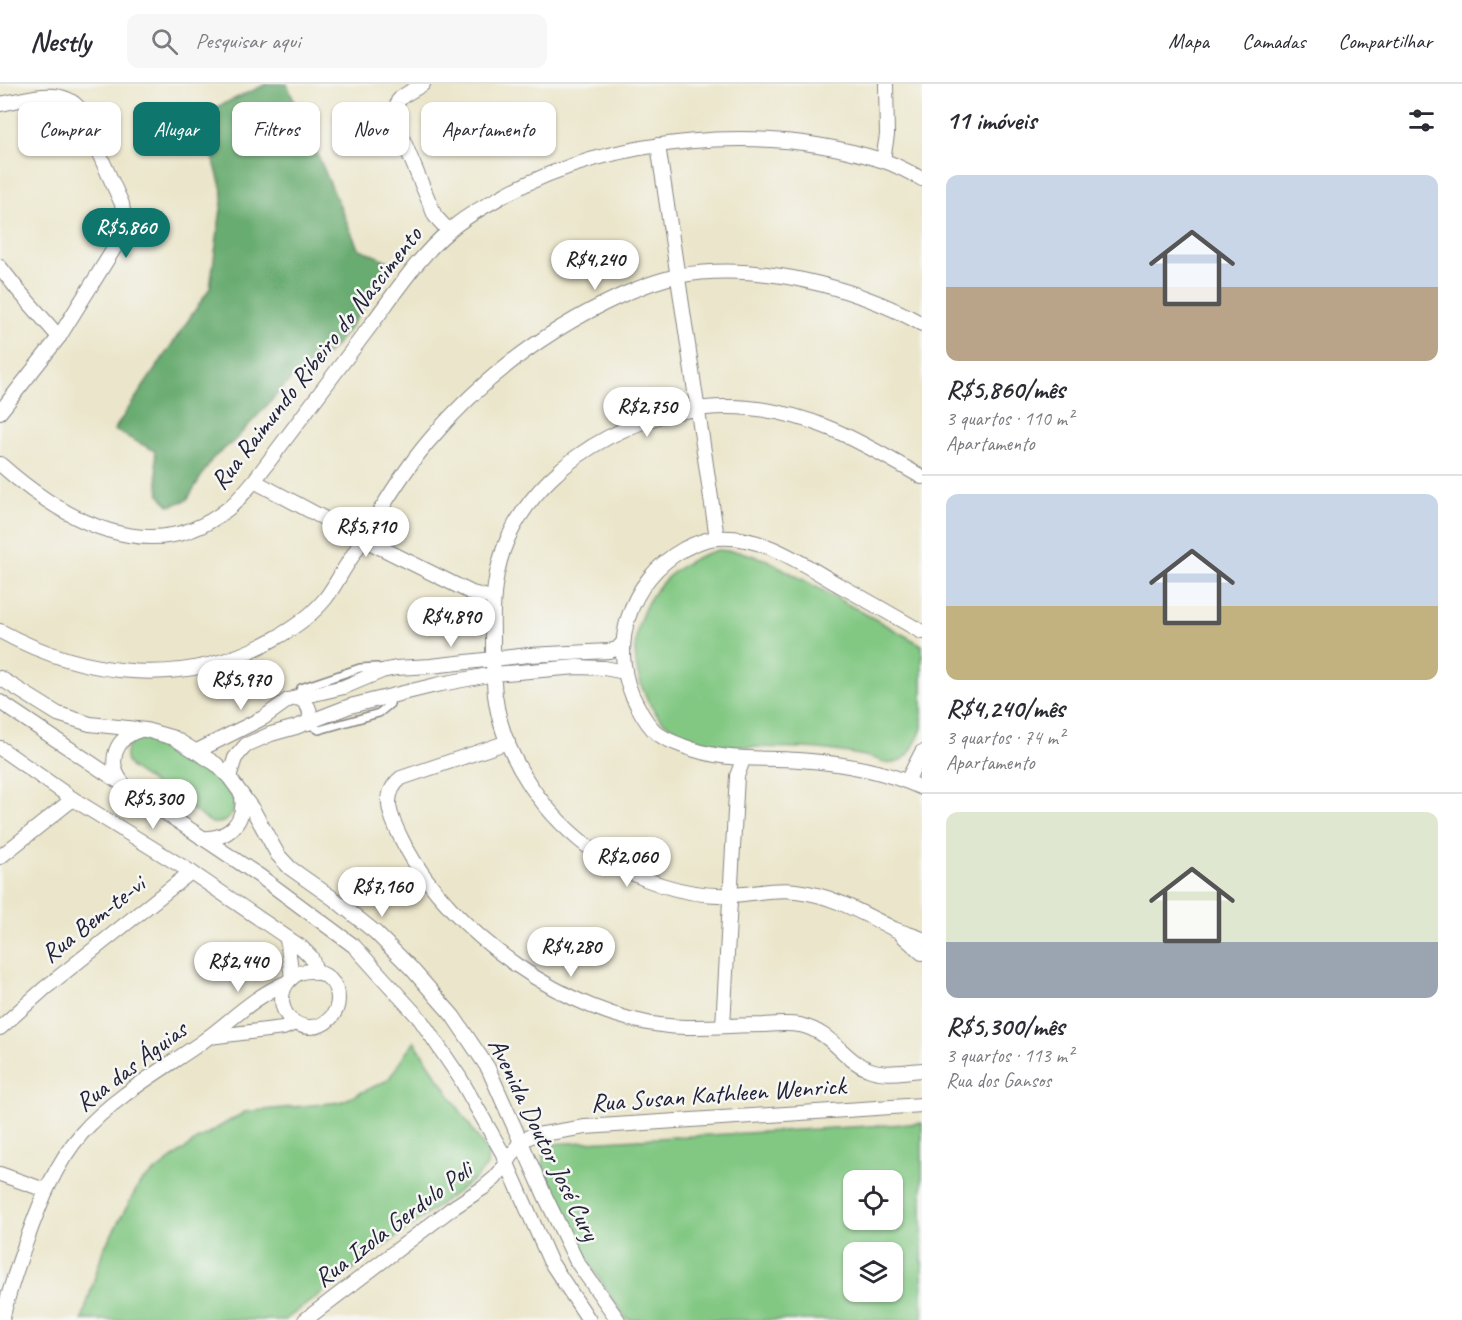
<!DOCTYPE html>
<html lang="pt">
<meta charset="utf-8">
<style>
:root{--surface:#fff;--page:#f7f7f7;--text:#2b2b33;--muted:#7c7c81;--line:#e1e1e2;--accent:#0f766e}
body{margin:0;font-family:Caveat,sans-serif;background:var(--page);color:var(--text);height:100vh;display:flex;flex-direction:column;font-size:22px;white-space:nowrap}
*{box-sizing:border-box;margin:0}
p{font-size:20px;color:var(--muted)}
.icon{flex:none;width:33px;height:33px;fill:none;stroke:currentColor;stroke-width:2;stroke-linecap:round;stroke-linejoin:round}
.map{position:relative;flex:1;overflow:hidden}
.panel{display:flex;flex-direction:column;background:var(--surface);width:540px}
.panel>*{flex:none}
.top-card{position:absolute;left:18px;top:18px;width:570px;height:54px;display:flex;gap:12px}
.controls{position:absolute;left:843px;top:1086px;display:grid;gap:12px}
.controls a{display:grid;place-items:center;width:60px;height:60px;border-radius:12px;background:var(--surface);box-shadow:0 2px 4px #0004;font-size:30px}
.price{position:absolute;translate:-50% -51px;padding:0 14px;border-radius:21px;background:#fff;color:#222;font-size:20px;line-height:39px;filter:drop-shadow(0 2px 3px #0008)}
.price::after{content:'';position:absolute;left:50%;top:36px;width:18px;height:14px;margin-left:-9px;background:inherit;clip-path:polygon(0 0,100% 0,50% 100%)}
.price.selected{background:var(--accent);color:#fff}
ul{padding:0;list-style:none}
li{display:grid;align-content:center;gap:12px;height:318px;padding:0 24px}
li+li{border-top:2px solid var(--line)}
li span{display:grid;place-items:center;height:186px;border-radius:12px;color:#555}
li>.icon{margin-inline-start:auto}
span .icon{width:108px;height:108px;fill:#fffc;stroke-width:1}
li b{font-size:26px}
h2{display:flex;justify-content:space-between;align-items:center;height:72px;padding:0 24px;font-size:26px}
.pill{padding:0 21px;border-radius:12px;background:var(--surface);box-shadow:0 2px 4px #0004;font-size:21px;line-height:54px}
.pill.selected{background:var(--accent);color:#fff}
header{display:flex;align-items:center;gap:36px;box-sizing:border-box;height:84px;padding:0 30px;background:var(--surface);border-bottom:2px solid var(--line)}
header strong{font-size:28px}
nav{display:flex;gap:33px;margin-inline-start:auto;font-size:21px}
.search{width:420px;height:54px;background:var(--page);display:flex;align-items:center;gap:15px;box-sizing:border-box;padding:0 21px;border-radius:12px;color:var(--muted);font-size:22px}
main{display:flex;flex:1;min-height:0}
.map>svg:first-child{display:block}
</style>
<header>
<strong>Nestly</strong>
<div class="search"><svg class="icon" aria-label="search" viewBox="0 0 24 24"><circle cx="10" cy="10" r="6"/><path d="M15 15l6 6"/></svg>Pesquisar aqui</div>
<nav><a>Mapa</a><a>Camadas</a><a>Compartilhar</a></nav>
</header>
<main>
<div class="map">
<svg width="922" height="1236" viewBox="0 0 922 1236">
<rect width="100%" height="100%" fill="#f6f6f2"/>
<filter id="ink" filterUnits="userSpaceOnUse"><feTurbulence type="fractalNoise" baseFrequency=".0167" numOctaves="2"/><feDisplacementMap in="SourceGraphic" scale="12" xChannelSelector="R" yChannelSelector="G"/><feConvolveMatrix kernelMatrix="1 2 1 2 8 2 1 2 1" color-interpolation-filters="sRGB"/></filter>
<filter id="wash" filterUnits="userSpaceOnUse"><feTurbulence type="fractalNoise" baseFrequency=".008" numOctaves="4" result="noise"/><feDisplacementMap in="SourceGraphic" scale="24" xChannelSelector="R" yChannelSelector="G"/><feGaussianBlur stdDeviation="1.35" result="paint"/><feColorMatrix in="noise" values="0 0 0 0 0 0 0 0 0 0 0 0 0 0 0 0 0 1.4 0 .05"/><feComposite in="paint" operator="in"/></filter>
<g filter="url(#wash)">
<rect width="100%" height="100%" fill="#ebe6cb"/>
<g fill="#82c883" stroke="#52755f" stroke-width="1.5" fill-rule="evenodd">
<path d="M718,466l23,2 26,8 155,85c0,20 0,40 0,60 0,7 0,16 0,23 -2,7 -10,22 -15,28 -4,4 -11,7 -17,7 -5,0 -11,-3 -17,-5 -15,-4 -30,-6 -45,-8 -52,-7 -114,7 -160,-25 -12,-8 -21,-25 -26,-38 -23,-62 15,-121 76,-137z"/>
<path d="M139,653c14,3 27,7 40,13 17,8 66,42 53,64 -5,8 -12,10 -20,9l-81,-55c-10,-13 -5,-23 8,-31z"/>
<path d="M414,957l74,112 -1,13 -10,11 -192,143h-203l21,-70 37,-67 58,-44 47,-27 96,-10 47,-22z"/>
<path d="M922,1039v197h-294l-5,-5 -48,-74 -32,-74v-13l8,-10zM892,1096v40h-38v-40zM892,1168v40h-38v-40z"/>
</g>
<path fill="#69ac71" stroke="#466756" stroke-width="1.5" d="M267,0h20l71,164 34,15c-25,37 -56,99 -99,114l-58,63 -23,19 -25,41 -17,6 -11,-11 -4,-44 -41,-21 96,-142 13,-94 -22,-80z"/>
</g>
<g filter="url(#ink)">
<g fill="none" stroke-linecap="round" stroke-linejoin="round">
<g stroke="#868483" stroke-width="10">
<g id="service">
<path d="M297,613l4,-9 59,-20 17,-1 4,3"/>
<path d="M308,639l11,7 60,-17 11,-9 1,-8"/>
</g>
</g>
<g stroke="#868483" stroke-width="16">
<g id="minor">
<path d="M423,0l-20,12 -5,5 -4,17 41,98 14,15"/>
<path d="M0,20c24,-4 59,-18 78,3l44,97 2,15 -4,20 -61,98 -59,75"/>
<path d="M658,61l59,393"/>
<path d="M883,76l4,-25 -1,-51"/>
<path d="M0,183l18,23 41,47"/>
<path d="M0,380c63,56 152,107 229,44 9,-7 17,-18 25,-27 39,-52 78,-104 117,-156 24,-32 47,-68 78,-94 16,-15 38,-26 57,-37 109,-58 257,-71 375,-34 14,4 28,12 41,19"/>
<path d="M922,393c-58,-33 -105,-63 -173,-69 -94,-9 -200,43 -241,130 -14,32 -16,64 -15,98 0,20 0,39 2,59 8,64 51,123 103,159 39,26 86,43 133,41 22,-1 43,-7 65,-4 36,4 66,22 98,38 9,4 19,6 28,10"/>
<path d="M254,397l109,58 109,54 20,5"/>
<path d="M0,547c86,47 186,58 274,8 18,-10 38,-24 51,-40 8,-10 14,-22 21,-33 27,-42 50,-86 82,-124 53,-63 118,-112 192,-146 18,-8 38,-16 57,-20 78,-15 177,10 245,48"/>
<path d="M922,548c-28,-16 -55,-32 -83,-47 -37,-21 -76,-50 -121,-47 -11,0 -24,6 -34,11 -55,30 -78,101 -47,156 5,10 12,22 21,29 7,5 17,9 25,12 41,16 73,11 116,14 41,3 85,10 123,28"/>
<path d="M0,594l58,36 32,10 56,6 28,8 42,26 13,13 24,33 25,45 12,13 44,31 41,33 36,36 42,48 35,52 57,128 32,66 41,58"/>
<path d="M296,613c12,5 17,14 12,26"/>
<path d="M0,618l261,175 93,69 66,73 40,59 42,74 48,109 39,59"/>
<path d="M508,658l-107,36c-23,19 -8,44 3,66 47,89 163,172 264,182 32,3 64,-1 96,-1 12,-1 24,-2 36,0 34,8 42,34 68,44 16,7 37,2 54,1"/>
<path d="M0,664l73,51 118,73 110,75 10,10 6,16"/>
<path d="M197,667l66,-33 25,-18 56,-13 38,-16 14,-3 35,-2 98,-11 80,-4 8,-2 6,-6"/>
<path d="M229,693l6,-19 11,-13 25,-11 25,-7 54,-21 86,-21 58,-11 83,-7 27,1 21,4"/>
<path d="M907,697l15,-29"/>
<path d="M122,698c-16,-20 -6,-46 19,-52"/>
<path d="M202,754c26,2 44,-16 40,-43"/>
<path d="M0,773l73,-58"/>
<path d="M902,851l20,18"/>
<path d="M287,855l5,39"/>
<circle cx="310" cy="915" r="28"/>
<path d="M723,942l14,-250 6,-16"/>
<path d="M0,944l45,-40 146,-116"/>
<path d="M209,953l74,-9 12,-5"/>
<path d="M0,1090l45,16"/>
<path d="M2,1236c6,-27 15,-52 24,-78 14,-39 29,-78 56,-109 33,-37 80,-63 120,-91 29,-21 52,-46 86,-60"/>
<path d="M305,1236l146,-111 32,-21 12,-10 12,-15 13,-21 11,-6 54,-9 337,-22"/>
</g>
</g>
<use href="#service" stroke="#fff" stroke-width="7"/>
<use href="#minor" stroke="#fff" stroke-width="14"/>
</g>
</g>
<g text-anchor="middle" dominant-baseline="central" stroke-width="5" stroke-linejoin="round" paint-order="stroke">
<g font-size="26" fill="#22223b" stroke="#f6f6f2">
<text transform="translate(316 274) rotate(-52)">Rua Raimundo Ribeiro do Nascimento</text>
<text transform="translate(93 835) rotate(-38)">Rua Bem-te-vi</text>
<text transform="translate(131 982) rotate(-37)">Rua das Águias</text>
<text transform="translate(718 1010) rotate(-4)">Rua Susan Kathleen Wenrick</text>
<text transform="translate(544 1055) rotate(64)">Avenida Doutor José Cury</text>
<text transform="translate(393 1140) rotate(-37)">Rua Izola Gerdulo Poli</text>
</g>
</g>
</svg>
<div class="controls">
<a><svg class="icon" aria-label="locate" viewBox="0 0 24 24"><circle cx="12" cy="12" r="6"/><path d="M12 2v4M12 18v4M2 12h4M18 12h4"/></svg></a>
<a><svg class="icon" aria-label="layers" viewBox="0 0 24 24"><path d="M12 4l9 5-9 5-9-5zM3 14l9 5 9-5"/></svg></a>
</div>
<b class="price selected" style="left:126px;top:175px">R$5,860</b>
<b class="price" style="left:595px;top:207px">R$4,240</b>
<b class="price" style="left:647px;top:354px">R$2,750</b>
<b class="price" style="left:366px;top:474px">R$5,710</b>
<b class="price" style="left:451px;top:564px">R$4,890</b>
<b class="price" style="left:241px;top:627px">R$5,970</b>
<b class="price" style="left:153px;top:746px">R$5,300</b>
<b class="price" style="left:627px;top:804px">R$2,060</b>
<b class="price" style="left:382px;top:834px">R$7,160</b>
<b class="price" style="left:571px;top:894px">R$4,280</b>
<b class="price" style="left:238px;top:909px">R$2,440</b>
<div class="top-card">
<a class="pill">Comprar</a>
<a class="pill selected">Alugar</a>
<a class="pill">Filtros</a>
<a class="pill">Novo</a>
<a class="pill">Apartamento</a>
</div>
</div>
<section class="panel">
<h2>11 imóveis<svg class="icon" aria-label="filters" viewBox="0 0 24 24"><path d="M4 7h16M4 17h16"/><circle cx="9" cy="7" r="2"/><circle cx="15" cy="17" r="2"/></svg></h2>
<ul>
<li><span style="background:linear-gradient(#c9d6e8 60%,#b9a48a 0)"><svg class="icon" aria-label="home" viewBox="0 0 24 24"><path d="M3 11l9-7 9 7M6 9v11h12V9"/></svg></span><div><b>R$5,860/mês</b><p>3 quartos · 110 m²</p><p>Apartamento</p></div></li>
<li><span style="background:linear-gradient(#c9d6e8 60%,#c2b280 0)"><svg class="icon" aria-label="home" viewBox="0 0 24 24"><path d="M3 11l9-7 9 7M6 9v11h12V9"/></svg></span><div><b>R$4,240/mês</b><p>3 quartos · 74 m²</p><p>Apartamento</p></div></li>
<li><span style="background:linear-gradient(#dfe7d0 70%,#9aa5b1 0)"><svg class="icon" aria-label="home" viewBox="0 0 24 24"><path d="M3 11l9-7 9 7M6 9v11h12V9"/></svg></span><div><b>R$5,300/mês</b><p>3 quartos · 113 m²</p><p>Rua dos Gansos</p></div></li>
</ul>
</section>
</main>
